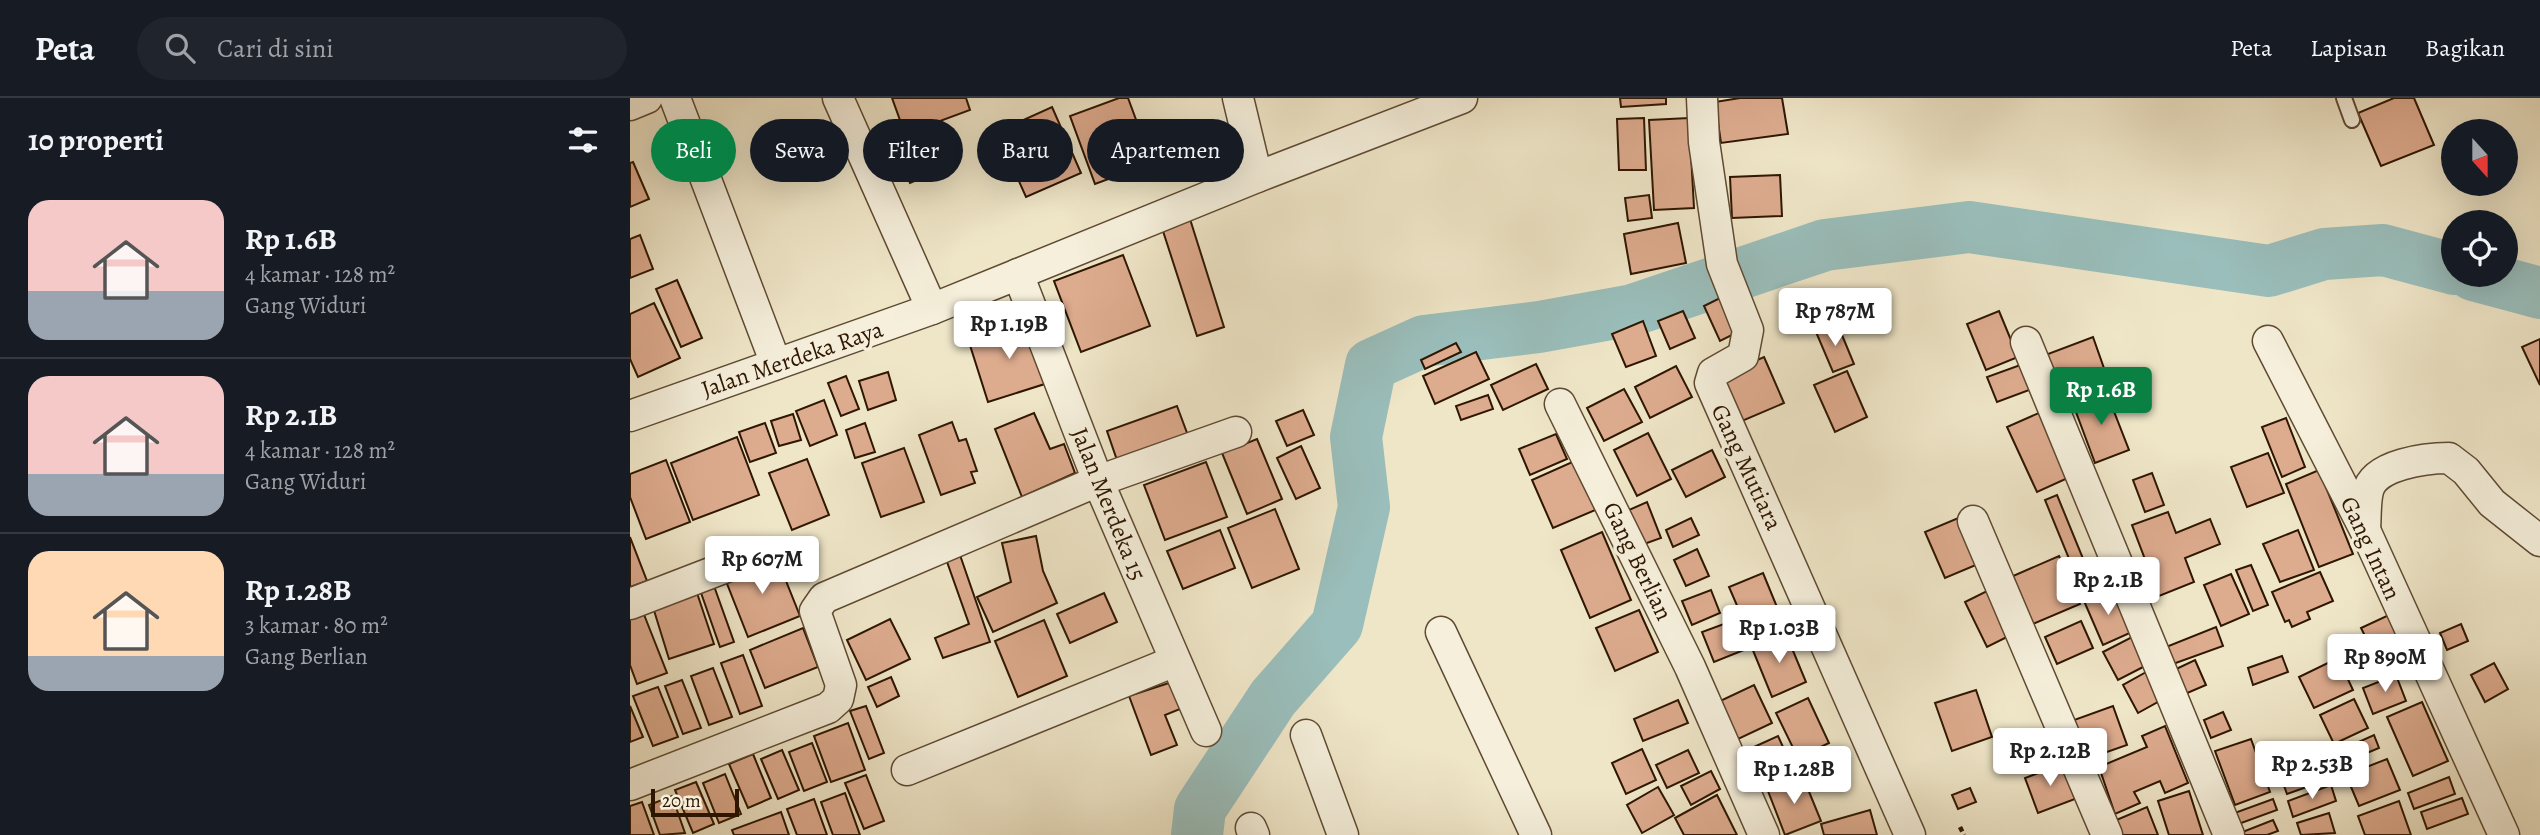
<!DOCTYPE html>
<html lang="id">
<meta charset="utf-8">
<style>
:root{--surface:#171b24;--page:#20242c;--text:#f1f3f6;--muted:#9ea1a6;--line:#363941;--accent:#0b8043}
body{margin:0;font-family:Alegreya,serif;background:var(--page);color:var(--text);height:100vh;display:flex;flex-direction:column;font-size:26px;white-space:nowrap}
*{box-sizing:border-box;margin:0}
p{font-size:23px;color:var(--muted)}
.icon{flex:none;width:38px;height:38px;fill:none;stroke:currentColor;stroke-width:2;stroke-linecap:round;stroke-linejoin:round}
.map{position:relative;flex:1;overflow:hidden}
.panel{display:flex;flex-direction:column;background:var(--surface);width:630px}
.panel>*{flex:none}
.hud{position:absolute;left:21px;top:21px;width:665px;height:63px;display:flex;gap:14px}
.needle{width:46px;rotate:159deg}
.fabs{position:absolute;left:1811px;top:21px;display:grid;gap:14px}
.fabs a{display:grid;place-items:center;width:77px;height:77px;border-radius:50%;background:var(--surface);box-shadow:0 7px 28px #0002;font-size:35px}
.scale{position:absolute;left:21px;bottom:18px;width:88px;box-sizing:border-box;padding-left:7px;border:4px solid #2e1600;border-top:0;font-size:19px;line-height:24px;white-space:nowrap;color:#2e1600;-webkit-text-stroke:5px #f5efdb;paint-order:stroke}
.price{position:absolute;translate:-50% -60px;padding:0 16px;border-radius:7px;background:#fff;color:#222;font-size:23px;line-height:46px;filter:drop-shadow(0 2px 4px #0008)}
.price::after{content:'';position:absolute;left:50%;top:42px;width:21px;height:16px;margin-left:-10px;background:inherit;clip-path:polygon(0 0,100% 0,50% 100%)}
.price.active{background:var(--accent);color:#fff}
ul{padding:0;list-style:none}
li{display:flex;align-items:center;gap:21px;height:175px;padding:0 28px}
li+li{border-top:2px solid var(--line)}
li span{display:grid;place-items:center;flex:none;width:196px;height:140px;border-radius:21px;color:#555}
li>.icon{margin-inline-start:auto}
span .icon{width:84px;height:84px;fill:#fffc;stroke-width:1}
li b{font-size:30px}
h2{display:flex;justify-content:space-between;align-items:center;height:84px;padding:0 28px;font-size:30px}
.tag{padding:0 24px;border-radius:32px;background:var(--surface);box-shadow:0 7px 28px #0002;font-size:24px;line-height:63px}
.tag.active{background:var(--accent);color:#fff}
header{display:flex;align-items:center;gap:42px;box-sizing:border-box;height:98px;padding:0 35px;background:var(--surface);border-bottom:2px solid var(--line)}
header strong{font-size:33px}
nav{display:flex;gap:38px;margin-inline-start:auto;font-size:24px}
.search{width:490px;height:63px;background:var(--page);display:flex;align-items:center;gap:18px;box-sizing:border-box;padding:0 24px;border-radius:38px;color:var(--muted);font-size:26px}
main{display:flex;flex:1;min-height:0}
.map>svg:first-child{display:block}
</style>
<header>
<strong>Peta</strong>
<div class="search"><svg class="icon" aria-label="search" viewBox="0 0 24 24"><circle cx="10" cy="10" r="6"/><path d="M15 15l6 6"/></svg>Cari di sini</div>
<nav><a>Peta</a><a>Lapisan</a><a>Bagikan</a></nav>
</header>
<main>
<section class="panel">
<h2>10 properti<svg class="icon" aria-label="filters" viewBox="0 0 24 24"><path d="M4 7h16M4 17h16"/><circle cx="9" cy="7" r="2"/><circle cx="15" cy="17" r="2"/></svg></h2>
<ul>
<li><span style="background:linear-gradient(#f6c9c9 65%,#9aa5b1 0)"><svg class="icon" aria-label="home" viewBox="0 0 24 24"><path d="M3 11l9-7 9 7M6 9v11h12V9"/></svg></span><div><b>Rp 1.6B</b><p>4 kamar · 128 m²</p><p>Gang Widuri</p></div></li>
<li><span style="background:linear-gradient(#f6c9c9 70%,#9aa5b1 0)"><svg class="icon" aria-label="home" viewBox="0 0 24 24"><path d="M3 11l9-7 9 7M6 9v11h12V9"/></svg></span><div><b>Rp 2.1B</b><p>4 kamar · 128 m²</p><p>Gang Widuri</p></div></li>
<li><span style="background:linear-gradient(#ffd9b3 75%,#9aa5b1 0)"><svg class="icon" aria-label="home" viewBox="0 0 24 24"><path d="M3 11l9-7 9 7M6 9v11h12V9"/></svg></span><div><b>Rp 1.28B</b><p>3 kamar · 80 m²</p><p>Gang Berlian</p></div></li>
</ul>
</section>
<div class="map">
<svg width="1910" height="737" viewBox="0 0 1910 737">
<rect width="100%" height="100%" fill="#efe6c8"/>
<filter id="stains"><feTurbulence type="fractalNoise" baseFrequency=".00286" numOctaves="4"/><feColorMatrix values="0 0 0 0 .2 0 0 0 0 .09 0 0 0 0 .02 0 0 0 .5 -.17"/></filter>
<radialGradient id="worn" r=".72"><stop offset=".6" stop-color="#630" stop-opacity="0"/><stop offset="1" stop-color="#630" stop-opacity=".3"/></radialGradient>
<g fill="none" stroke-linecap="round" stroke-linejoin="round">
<g stroke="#9abebb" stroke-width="52">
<path d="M1843,177l67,18"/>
<path d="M567,737l3,-26 73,-111 64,-73 27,-118 -8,-70 15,-72 53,-24 115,-14 94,-17 192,-65 144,-18 300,44 55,-17 59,-4 71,19"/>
</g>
</g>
<g fill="#ddab8e" stroke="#2e1600" stroke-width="2">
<path d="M262,0h74l4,12 -65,24z"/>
<path d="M489,0h9l24,65 -57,21 -25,-68z"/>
<path d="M990,0h46v6l-45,3z"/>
<path d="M1110,0h42l6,36 -67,9 -6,-41z"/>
<path d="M1764,0h20l20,47 -53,21 -23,-53z"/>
<path d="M422,9l29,66 -55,24 -29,-65z"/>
<path d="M1014,20l2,52h-27l-2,-51z"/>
<path d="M1059,20l5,90 -40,2 -5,-90z"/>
<path d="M308,34l14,33 -42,18 -14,-33z"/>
<path d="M3,64l16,37 -19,8v-44z"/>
<path d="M1150,77l2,41 -50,2 -2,-41z"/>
<path d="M1019,97l3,23 -24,3 -3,-23z"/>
<path d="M560,121l34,108 -27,9 -35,-108z"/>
<path d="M1048,125l8,40 -55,11 -7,-40z"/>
<path d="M10,137l13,34 -23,9v-39z"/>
<path d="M493,157l27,71 -69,26 -27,-71z"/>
<path d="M47,182l25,58 -21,9 -25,-58z"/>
<path d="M1098,196l16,35 -24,12 -16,-35z"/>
<path d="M24,205l26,55 -42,19 -8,-18v-45z"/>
<path d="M1053,213l12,27 -25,11 -12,-28z"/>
<path d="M1369,213l19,46 -32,13 -19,-46z"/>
<path d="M400,221l21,63 -63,20 -20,-63z"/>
<path d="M1013,223l13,35 -30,11 -14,-33z"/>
<path d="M1207,225l17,41 -21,8 -17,-40z"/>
<path d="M1463,239l13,37 -52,19 -14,-36z"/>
<path d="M1910,241v46l-18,-38z"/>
<path d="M826,245l5,9 -36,17 -4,-9z"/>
<path d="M846,254l13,27 -54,25 -12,-28z"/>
<path d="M1134,259l20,46 -42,18 -19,-46z"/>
<path d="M906,266l12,25 -45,21 -12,-25z"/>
<path d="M1393,266l9,25 -35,13 -10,-25z"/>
<path d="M1046,268l16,31 -42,21 -15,-31z"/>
<path d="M1217,273l20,46 -32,15 -21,-47z"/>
<path d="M258,274l8,28 -28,10 -9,-29z"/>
<path d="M216,278l13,33 -18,7 -13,-33z"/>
<path d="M994,291l18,33 -38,19 -17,-33z"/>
<path d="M1476,293l23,59 -34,13 -22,-59z"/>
<path d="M858,297l5,14 -32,11 -5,-14z"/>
<path d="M194,302l13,35 -27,11 -14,-35z"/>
<path d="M547,308l13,35 -71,25 -12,-35z"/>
<path d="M673,312l11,25 -27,11 -11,-25z"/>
<path d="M1411,314l29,65 -33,15 -30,-65z"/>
<path d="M404,315l16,36 14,-5 11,29 -53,24 -27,-68z"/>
<path d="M163,316l8,26 -22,6 -8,-25z"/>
<path d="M1656,320l19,49 -23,10 -20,-50z"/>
<path d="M322,324l7,19 7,-2 11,32 -6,1 4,11 -34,12 -22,-60z"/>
<path d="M135,325l11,30 -26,9 -11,-30z"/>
<path d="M235,325l10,29 -20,6 -9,-28z"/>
<path d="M1018,335l23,46 -34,17 -23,-46z"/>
<path d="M926,336l11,25 -37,16 -11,-26z"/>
<path d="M107,339l22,58 -66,25 -22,-57z"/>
<path d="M627,341l25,60 -35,15 -25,-61z"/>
<path d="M671,348l19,42 -24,11 -19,-41z"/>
<path d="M274,350l20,54 -43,15 -19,-54z"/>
<path d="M1082,352l13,27 -39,20 -14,-27z"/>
<path d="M1638,355l16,40 -37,14 -16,-40z"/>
<path d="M177,361l22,56 -37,15 -23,-57z"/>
<path d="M949,361l21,49 -47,20 -21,-48z"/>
<path d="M36,362l24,62 -44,17 -16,-42v-23z"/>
<path d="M576,364l21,55 -62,23 -21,-55z"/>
<path d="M1689,372l34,84 -34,13 -33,-83z"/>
<path d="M1522,375l12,32 -19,7 -12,-32z"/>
<path d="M1427,397l36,88 -12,5 -36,-88z"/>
<path d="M1017,404l14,36 -28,10 -13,-34z"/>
<path d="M645,411l24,60 -47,19 -24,-60z"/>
<path d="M1538,414l8,21 34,-14 10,25 -35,14 9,24 -35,14 -27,-71z"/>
<path d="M1333,418l20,46 -38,16 -20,-46z"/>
<path d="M1061,420l8,17 -26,12 -7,-17z"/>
<path d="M590,432l15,38 -52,21 -16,-38z"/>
<path d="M1668,432l16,40 -34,12 -17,-38z"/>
<path d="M972,434l29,68 -41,18 -29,-68z"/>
<path d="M406,438l7,35 14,32 -64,29 -16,-35 34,-15 -9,-39z"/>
<path d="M0,439l17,44 -17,6z"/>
<path d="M1067,451l12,27 -23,10 -12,-26z"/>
<path d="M330,457l30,87 -47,16 -8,-20 34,-14 -23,-65z"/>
<path d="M146,458l24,60 -52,21 -24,-61z"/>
<path d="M1429,458l21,48 -47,20 -20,-48z"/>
<path d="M1621,467l17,40 -15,6 -17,-41z"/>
<path d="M1690,474l13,29 -26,11 3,7 -18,8 -3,-7 -4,2 -13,-30z"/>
<path d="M1133,475l21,51 -33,14 -22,-51z"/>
<path d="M1601,476l18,40 -28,12 -17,-41z"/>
<path d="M84,488l20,56 -14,5 -20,-57z"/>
<path d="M1363,490l22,45 -28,14 -22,-45z"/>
<path d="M1483,490l19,44 -29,13 -19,-44z"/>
<path d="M66,492l18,54 -45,15 -17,-55z"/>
<path d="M1081,492l9,23 -28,12 -10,-24z"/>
<path d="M474,495l13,29 -47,21 -13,-29z"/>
<path d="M1009,512l19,42 -43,19 -19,-43z"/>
<path d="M13,514l24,61 -30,11 -7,-19v-48z"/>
<path d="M1761,516l20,42 -29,14 -21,-42z"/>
<path d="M260,521l20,40 -44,21 -19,-40z"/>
<path d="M414,522l23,56 -49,21 -23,-56z"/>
<path d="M1102,523l12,29 -30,12 -12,-30z"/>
<path d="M1451,523l12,27 -36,16 -12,-27z"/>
<path d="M1831,526l7,17 -21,9 -7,-17z"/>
<path d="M1586,529l7,19 -50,18 -7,-17z"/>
<path d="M173,530l15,39 -53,21 -15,-38z"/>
<path d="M1156,536l20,48 -34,15 -20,-49z"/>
<path d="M1502,539l15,28 -29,15 -15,-28z"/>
<path d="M113,557l19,51 -22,8 -19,-51z"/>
<path d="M1652,558l6,16 -35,13 -5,-17z"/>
<path d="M1708,560l15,32 -39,18 -15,-31z"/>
<path d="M1565,562l11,25 -21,9 -11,-24z"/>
<path d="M1864,565l14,26 -23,13 -14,-27z"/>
<path d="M83,570l19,49 -23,8 -18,-49z"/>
<path d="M1518,573l15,28 -25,14 -15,-28z"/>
<path d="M1766,577l10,26 -33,13 -10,-26z"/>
<path d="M261,579l8,19 -22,11 -9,-20z"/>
<path d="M52,582l19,48 -18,6 -18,-48z"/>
<path d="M545,583l10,26 -20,8 12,30 -26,10 -22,-59z"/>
<path d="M1124,587l18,38 -36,17 -18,-38z"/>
<path d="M28,589l20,50 -25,9 -20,-50z"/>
<path d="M1346,592l16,47 -40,14 -17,-48z"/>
<path d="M1178,600l21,45 -31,15 -22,-45z"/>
<path d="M1724,601l14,29 -34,16 -14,-29z"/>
<path d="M1048,602l10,23 -45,18 -9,-22z"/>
<path d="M1792,604l26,59 -35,15 -26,-59z"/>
<path d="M0,608l13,31 -13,5z"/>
<path d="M236,608l18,47 -15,6 -19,-48z"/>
<path d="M1483,608l14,39 -40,14 -13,-39z"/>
<path d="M1593,614l8,18 -20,8 -7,-18z"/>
<path d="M218,625l17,47 -34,12 -17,-46z"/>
<path d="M1535,628l23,57 -23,10 -5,-12 -26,11 6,11 -25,11 -16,-47 48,-20 -5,-11z"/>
<path d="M1744,637l5,13 -31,13 -5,-12z"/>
<path d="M1148,638l10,22 -33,15 -10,-22z"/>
<path d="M1621,641l19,53 -35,13 -20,-54z"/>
<path d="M182,645l15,39 -23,9 -15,-39z"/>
<path d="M1012,651l14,31 -30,14 -14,-31z"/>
<path d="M152,652l17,40 -21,9 -17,-40z"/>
<path d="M1058,652l11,23 -32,15 -11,-23z"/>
<path d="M1210,655l7,19 -36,14 -8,-19z"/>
<path d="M123,656l18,44 -23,10 -19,-44z"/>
<path d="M1757,661l13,31 -41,16 -13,-31z"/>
<path d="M1432,666l13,35 -37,14 -13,-35z"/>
<path d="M1686,670l5,14 -34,12 -5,-14z"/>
<path d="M1081,673l9,18 -29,16 -10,-19z"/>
<path d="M95,676l16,40 -22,9 -16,-40z"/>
<path d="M236,677l18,46 -20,8 -19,-46z"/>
<path d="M1173,679l18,44 -36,14 -17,-44z"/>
<path d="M1819,679l6,17 -41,15 -6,-16z"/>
<path d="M66,684l18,42 -21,9 -18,-43z"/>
<path d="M1701,687l5,16 -43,16 -5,-16z"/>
<path d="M1028,689l16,28 -32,18 -15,-28z"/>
<path d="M1340,690l6,14 -18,7 -6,-14z"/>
<path d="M1559,693l14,44h-34l-11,-34z"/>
<path d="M215,695l15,42h-27l-12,-33z"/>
<path d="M1087,697l20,40h-53l-9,-17z"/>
<path d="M42,698l13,37 -25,2 -11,-30z"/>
<path d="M1832,700l6,16 -41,15 -6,-17z"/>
<path d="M184,701l13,36h-30l-10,-26z"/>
<path d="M1643,701l4,11 -44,16 -4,-11z"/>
<path d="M1769,703l12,34h-46l-7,-19z"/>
<path d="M12,704l12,33h-24v-29z"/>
<path d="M1517,709l11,28h-38l-6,-14z"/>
<path d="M1240,712l7,25h-53l-3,-11z"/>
<path d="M151,714l8,23h-55l-2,-5z"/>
<path d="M1699,715l6,20 -34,2 -4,-12z"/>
<path d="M1643,722l5,11 -11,4h-32z"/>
</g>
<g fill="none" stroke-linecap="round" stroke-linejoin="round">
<g stroke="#5e4a32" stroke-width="18">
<path id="lane" d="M1714,0l8,22"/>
</g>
<g stroke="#5e4a32" stroke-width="33">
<g id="street">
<path d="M45,0l101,266"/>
<path d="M208,0l94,211"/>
<path d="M608,0l19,79"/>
<path d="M1072,0l2,44 18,122 26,66 -5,26 -30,17 -3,10 200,452"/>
<path d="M0,7l17,-7"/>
<path d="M388,176l80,207 108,250"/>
<path d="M1638,243l97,189 139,305"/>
<path d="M1396,244l203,493"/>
<path d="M930,306l130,263 74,168"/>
<path d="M0,318l302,-107 325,-132 205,-79"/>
<path d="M1343,423l134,314"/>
<path d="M1735,431c1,-12 0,-26 3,-38 6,-27 59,-33 81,-33l17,13 26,32 48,38"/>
<path d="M0,506l104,-40"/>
<path d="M811,534l95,203"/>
<path d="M676,637l37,100"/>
<path d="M277,672l268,-109"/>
<path d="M0,687l198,-77 10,-9 3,-14 -26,-74 9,-13 274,-117 138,-49"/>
<path d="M621,730l3,7"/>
</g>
</g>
<path stroke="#2e1600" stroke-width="4.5" stroke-dasharray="5 3.5" stroke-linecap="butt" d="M1330,729l4,8"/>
<use href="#lane" stroke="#f5efdb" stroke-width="14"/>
<use href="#street" stroke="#f5efdb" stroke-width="30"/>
</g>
<g text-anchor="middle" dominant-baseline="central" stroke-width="7" stroke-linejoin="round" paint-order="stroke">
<g font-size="24" fill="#2e1600" stroke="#f5efdb">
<text transform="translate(162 261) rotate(-19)">Jalan Merdeka Raya</text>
<text transform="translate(1117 369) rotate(65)">Gang Mutiara</text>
<text transform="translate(479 406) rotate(68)">Jalan Merdeka 15</text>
<text transform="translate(1741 450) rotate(65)">Gang Intan</text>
<text transform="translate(1008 463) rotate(64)">Gang Berlian</text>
</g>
</g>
<rect width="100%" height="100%" filter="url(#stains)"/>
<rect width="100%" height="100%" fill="url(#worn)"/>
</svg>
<div class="fabs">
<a><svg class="needle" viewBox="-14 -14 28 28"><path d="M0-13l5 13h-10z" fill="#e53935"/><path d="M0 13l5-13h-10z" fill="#9ea1a6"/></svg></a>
<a><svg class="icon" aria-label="locate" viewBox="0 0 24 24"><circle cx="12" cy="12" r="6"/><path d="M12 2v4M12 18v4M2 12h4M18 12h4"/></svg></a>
</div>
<div class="scale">20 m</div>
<b class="price" style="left:1205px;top:250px">Rp 787M</b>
<b class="price" style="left:379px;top:263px">Rp 1.19B</b>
<b class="price active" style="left:1471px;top:329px">Rp 1.6B</b>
<b class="price" style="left:132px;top:498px">Rp 607M</b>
<b class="price" style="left:1478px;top:519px">Rp 2.1B</b>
<b class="price" style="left:1149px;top:567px">Rp 1.03B</b>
<b class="price" style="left:1755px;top:596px">Rp 890M</b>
<b class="price" style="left:1420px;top:690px">Rp 2.12B</b>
<b class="price" style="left:1682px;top:703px">Rp 2.53B</b>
<b class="price" style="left:1164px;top:708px">Rp 1.28B</b>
<div class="hud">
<a class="tag active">Beli</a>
<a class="tag">Sewa</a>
<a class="tag">Filter</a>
<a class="tag">Baru</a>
<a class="tag">Apartemen</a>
</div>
</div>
</main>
